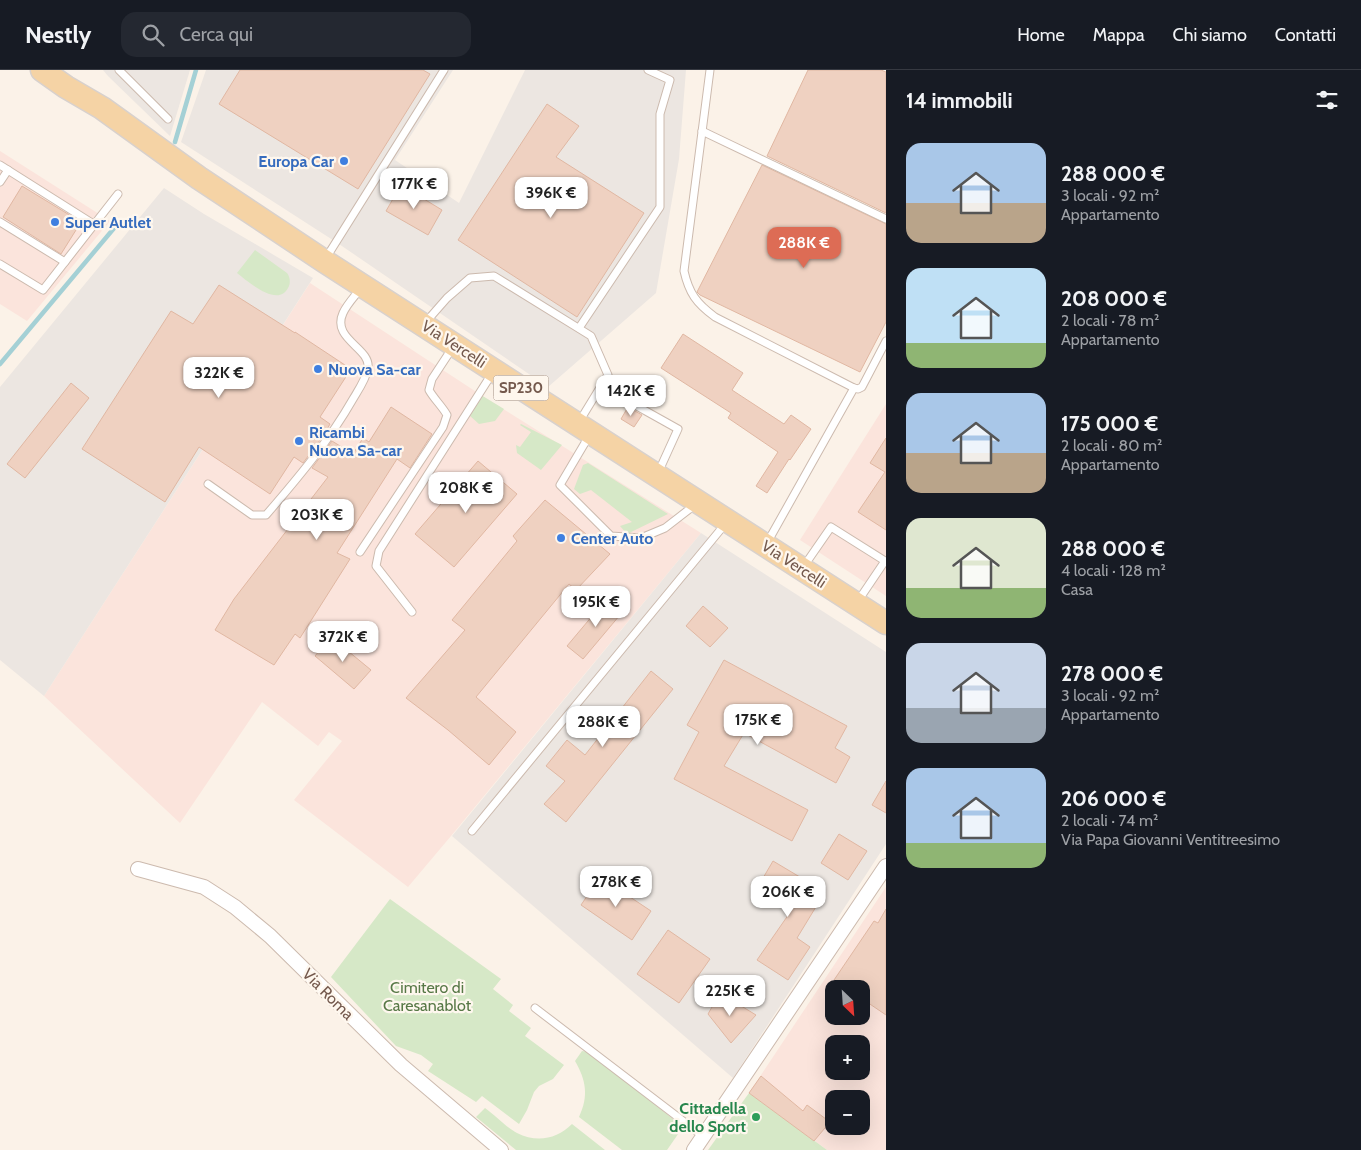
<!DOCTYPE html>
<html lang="it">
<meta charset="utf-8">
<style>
:root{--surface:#171b24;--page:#242831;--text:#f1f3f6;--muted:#9ea1a6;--line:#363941;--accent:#dd6c55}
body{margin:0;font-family:Cabin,sans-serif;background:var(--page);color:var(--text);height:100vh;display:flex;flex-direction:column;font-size:19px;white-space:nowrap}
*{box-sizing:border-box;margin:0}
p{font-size:16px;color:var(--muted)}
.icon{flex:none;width:28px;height:28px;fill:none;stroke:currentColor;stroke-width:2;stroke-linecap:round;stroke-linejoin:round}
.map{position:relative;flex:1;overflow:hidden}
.panel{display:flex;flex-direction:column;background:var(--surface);width:475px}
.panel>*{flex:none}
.needle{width:32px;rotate:155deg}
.fabs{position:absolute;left:825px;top:910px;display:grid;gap:10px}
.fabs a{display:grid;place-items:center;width:45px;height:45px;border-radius:10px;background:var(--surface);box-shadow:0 5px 20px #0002;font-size:25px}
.price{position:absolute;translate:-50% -42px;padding:0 11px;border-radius:10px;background:#fff;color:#222;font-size:16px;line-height:32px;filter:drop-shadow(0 1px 2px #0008)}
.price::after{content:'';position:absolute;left:50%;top:30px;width:15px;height:11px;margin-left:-8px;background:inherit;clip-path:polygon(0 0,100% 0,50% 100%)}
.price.current{background:var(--accent);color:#fff}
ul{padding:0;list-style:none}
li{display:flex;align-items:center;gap:15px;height:125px;padding:0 20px}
li span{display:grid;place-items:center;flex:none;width:140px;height:100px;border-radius:15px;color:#555}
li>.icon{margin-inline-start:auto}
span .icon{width:60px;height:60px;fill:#fffc;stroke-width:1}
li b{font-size:21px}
h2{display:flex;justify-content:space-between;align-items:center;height:60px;padding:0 20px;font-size:21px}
header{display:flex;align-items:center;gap:30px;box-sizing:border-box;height:70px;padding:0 25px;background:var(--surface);border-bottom:1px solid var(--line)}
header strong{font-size:24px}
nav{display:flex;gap:28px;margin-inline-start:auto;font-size:18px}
.search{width:350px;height:45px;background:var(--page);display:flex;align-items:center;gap:12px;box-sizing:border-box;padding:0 18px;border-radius:15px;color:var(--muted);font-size:19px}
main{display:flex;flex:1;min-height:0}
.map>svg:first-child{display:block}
</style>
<header>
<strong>Nestly</strong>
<div class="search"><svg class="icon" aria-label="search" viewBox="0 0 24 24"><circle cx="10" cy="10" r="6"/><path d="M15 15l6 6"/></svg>Cerca qui</div>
<nav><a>Home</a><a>Mappa</a><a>Chi siamo</a><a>Contatti</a></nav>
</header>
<main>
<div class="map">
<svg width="886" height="1080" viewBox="0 0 886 1080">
<rect width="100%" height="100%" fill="#fbf2e8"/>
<g fill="#fbe4dc" fill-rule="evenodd">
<path d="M0,81l110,70 -83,100 -27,-17z"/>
<path d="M310,213l171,112 220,138 -250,303 -43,51 -114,-87 48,-59 -13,-9 -11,14 -56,-44 -82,121 -136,-127z"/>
<path d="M886,334v192l-86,-56z"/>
<path d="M886,817v263h-59l-78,-57zM834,919h27v27h-27zM834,974h27v27h-27zM834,1029h27v27h-27z"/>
</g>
<g fill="#ece6e1">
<path d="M103,0h87l-20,66 -62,-60z"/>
<path d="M206,0h247l-58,90 64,43 66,-133h161l-7,89 -23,134 -108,94 -209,-143 -158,-102z"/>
<path d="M164,118l40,26 109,64 -269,418 -44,-36v-273z"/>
<path d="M701,463l185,119v192l-153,234 -281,-242z"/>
</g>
<g fill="#d6e8c7">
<path d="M255,180l32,23c3,4 4,10 1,15 -10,20 -41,-7 -51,-15z"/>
<path d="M481,325l23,14 -9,12 -16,3 -10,-9z"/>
<path d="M521,354l41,21 -21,25 -24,-17 -1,-8 4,2 11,-15 -11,-7z"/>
<path d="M588,393l80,51 -41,20 -7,-8 12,-4 -41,-32 -11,4 -6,-5 9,-24z"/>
<path d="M390,829l111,80 -8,10 20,16 -4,6 22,17 -6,8 39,29 -11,14 -14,7 -5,6 -7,18 -8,14 -37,-28 -6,6 -48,-31 5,-7 -12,-9 -25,-9 -65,-69z"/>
<path d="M582,981l7,1 94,75 -16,23h-45l-43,-33c10,-21 7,-37 -4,-56z"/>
<path d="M749,1023l78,57h-119z"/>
<path d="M485,1038c10,7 22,20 32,25 20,10 40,6 55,-9l33,26h-89l-40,-33z"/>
</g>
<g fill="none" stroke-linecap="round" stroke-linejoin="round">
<g stroke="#a4d0d5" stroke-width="4.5">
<path d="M175,72l21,-72"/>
<path d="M0,294l115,-137"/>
</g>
</g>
<g fill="#efd1c1" stroke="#e0b7a2">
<path d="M240,0h183l7,4 -72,115 -139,-85z"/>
<path d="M808,0h73l5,2v141l-119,-57z"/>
<path d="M547,34l32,22 -23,31 88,56 -67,104 -119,-77z"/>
<path d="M762,95l124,59v98l-26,50 -160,-77 -3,-3z"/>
<path d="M401,115l41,25 -14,25 -42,-24z"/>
<path d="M22,116l59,36 -20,32 -58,-37z"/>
<path d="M219,215l76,48v-1l56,37 -31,48 10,7 -7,12 -20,27 -9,-6 -24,37 -71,-47 -34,55 -83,-53 89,-138 22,13z"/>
<path d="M683,264l60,39 -11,17 52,34 7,-9 20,14 -21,31 -1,-1 -22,34 -11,-7 22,-34 -50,-34 3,-5 -70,-45z"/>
<path d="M71,313l18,15 -64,80 -18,-14z"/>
<path d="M391,337l41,27 -22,34 -13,-9 -60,94 13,6 -50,79 -5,-4 -21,31 -59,-35 19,-31 94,-122 -16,-9 20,-27 21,13 10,-16 6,4z"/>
<path d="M628,337l14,8 -8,12 -13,-8z"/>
<path d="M886,368v92l-28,-18 27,-40 -15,-9z"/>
<path d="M478,391l39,33 -63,73 -39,-33z"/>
<path d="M545,430l65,54 -34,36 -7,-6 -93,113 40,35 -27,33 -41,-35 -42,-32 59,-68 -13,-10 65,-79 -4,-5z"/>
<path d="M609,526l16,13 -42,50 -16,-13z"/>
<path d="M703,536l25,22 -18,19 -24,-21z"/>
<path d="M331,567l40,33 -17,19 -39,-33z"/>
<path d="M724,590l123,66 -12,22 15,9 -14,26 -92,-50 -20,33 84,44 -16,31 -118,-62 25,-47 -12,-7z"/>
<path d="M651,601l22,18 -107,133 -22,-18 21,-23 -19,-15 21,-26 18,15z"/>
<path d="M886,711v32l-14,-8z"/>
<path d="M839,764l28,17 -19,29 -27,-17z"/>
<path d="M773,791l52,31 -28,46 13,9 -22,33 -31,-20 34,-49 -35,-21z"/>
<path d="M600,807l51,34 -19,29 -51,-35z"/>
<path d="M886,839v106l-25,-17v-9h-14l-13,-9 40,-59 4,2z"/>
<path d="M668,860l42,29 -31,44 -42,-29z"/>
<path d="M720,923l36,22 -25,28 -23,-29z"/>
<path d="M761,1006l42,35 4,-6 23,17 -16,19 -65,-48z"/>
</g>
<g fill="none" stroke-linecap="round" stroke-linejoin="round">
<g stroke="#ccbaae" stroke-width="9">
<g id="lane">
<path d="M119,0l49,49"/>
<path d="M710,0l-26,201c5,22 12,32 31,46l139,71 4,1 4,-2 24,-46"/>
<path d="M702,61l184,88"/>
<path d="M0,95l95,60"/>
<path d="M0,112l8,-12"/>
<path d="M0,152l65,40"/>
<path d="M326,188l118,-188"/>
<path d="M0,194l43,26 75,-96"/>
<path d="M425,253l22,-25 23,-20 24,-2 97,60 17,39 -7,11"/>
<path d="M579,258l81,-121v-93l10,-34 -22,-10"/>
<path d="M579,352l22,-36 77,43 -20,44"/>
<path d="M589,366l-29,49 51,51 30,2 24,-10 31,-24"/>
<path d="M208,414l44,31h14c32,-37 63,-74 87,-116 6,-10 13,-20 15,-31 3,-20 -37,-29 -25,-55 4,-9 12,-17 18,-25"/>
<path d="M767,473l87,-155"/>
<path d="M360,482l83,-125 4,-12c-5,-9 -13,-16 -18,-25l3,-11 21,-32"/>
<path d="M804,496l27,-39 54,34 -27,40"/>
<path d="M412,542l-36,-46 3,-15 114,-179"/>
<path d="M472,761l254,-308"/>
<path d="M535,938l169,129"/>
</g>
</g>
<g stroke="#ccbaae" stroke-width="16">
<g id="street">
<path d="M138,799l66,18 31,20 35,29 131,129 100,85"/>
<path d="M694,1080l192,-284"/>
</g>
</g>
<g stroke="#d8d1cd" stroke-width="25">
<path id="primary" d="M42,0l24,17 36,21 97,70 125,83 562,362"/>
</g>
<use href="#lane" stroke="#fff" stroke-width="7"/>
<use href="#street" stroke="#fff" stroke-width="14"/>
<use href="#primary" stroke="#f5d3a5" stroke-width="22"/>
</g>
<g fill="#3f7fe0" stroke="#fef7ee" stroke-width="2">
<circle cx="344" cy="91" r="5"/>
<circle cx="55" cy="152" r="5"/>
<circle cx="318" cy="299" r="5"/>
<circle cx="299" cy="371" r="5"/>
<circle cx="561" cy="468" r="5"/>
</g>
<circle fill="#2e9e5b" stroke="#fef7ee" stroke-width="2" cx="756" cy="1047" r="5"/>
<g text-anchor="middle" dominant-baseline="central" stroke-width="4.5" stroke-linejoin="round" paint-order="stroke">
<rect fill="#fef7ee" stroke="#9d887d" stroke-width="1" x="493.5" y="305.5" width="55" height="25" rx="4"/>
<g font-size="15" font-weight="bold" fill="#74594d">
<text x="521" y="318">SP230</text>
</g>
<g font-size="16" font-weight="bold" fill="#366cbe" stroke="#fef7ee" text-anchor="start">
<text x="334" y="91" text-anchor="end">Europa Car</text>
<text x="65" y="152">Super Autlet</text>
<text x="328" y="299">Nuova Sa-car</text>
<text x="309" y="362">Ricambi<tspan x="309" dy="18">Nuova Sa-car</tspan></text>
<text x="571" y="468">Center Auto</text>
</g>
<g font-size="16" fill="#74594d" stroke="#fef7ee">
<text transform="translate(454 274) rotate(33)">Via Vercelli</text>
<text transform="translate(794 494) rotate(33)">Via Vercelli</text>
<text transform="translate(328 924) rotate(45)">Via Roma</text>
</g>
<g font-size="16" fill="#577846" stroke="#fef7ee">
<text x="427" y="917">Cimitero di<tspan x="427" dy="18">Caresanablot</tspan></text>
</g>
<g font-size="16" font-weight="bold" fill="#27864d" stroke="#fef7ee" text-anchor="end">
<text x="746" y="1038">Cittadella<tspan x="746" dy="18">dello Sport</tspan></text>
</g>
</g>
</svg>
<div class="fabs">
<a><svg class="needle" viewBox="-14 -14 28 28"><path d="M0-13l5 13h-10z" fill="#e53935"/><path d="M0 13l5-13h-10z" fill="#9ea1a6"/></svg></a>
<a>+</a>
<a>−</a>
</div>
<b class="price" style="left:414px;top:140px">177K €</b>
<b class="price" style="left:551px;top:149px">396K €</b>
<b class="price current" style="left:804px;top:199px">288K €</b>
<b class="price" style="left:219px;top:329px">322K €</b>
<b class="price" style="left:631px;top:347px">142K €</b>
<b class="price" style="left:466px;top:444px">208K €</b>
<b class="price" style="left:317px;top:471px">203K €</b>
<b class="price" style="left:596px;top:558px">195K €</b>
<b class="price" style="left:343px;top:593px">372K €</b>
<b class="price" style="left:758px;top:676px">175K €</b>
<b class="price" style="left:603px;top:678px">288K €</b>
<b class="price" style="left:616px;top:838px">278K €</b>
<b class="price" style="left:788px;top:848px">206K €</b>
<b class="price" style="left:730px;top:947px">225K €</b>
</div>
<section class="panel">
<h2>14 immobili<svg class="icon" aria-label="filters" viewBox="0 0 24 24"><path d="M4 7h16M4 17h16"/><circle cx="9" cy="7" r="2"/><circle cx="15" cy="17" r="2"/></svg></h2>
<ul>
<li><span style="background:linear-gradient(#a9c7e8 60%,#b9a48a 0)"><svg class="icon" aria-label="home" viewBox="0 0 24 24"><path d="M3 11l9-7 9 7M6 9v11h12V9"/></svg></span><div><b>288 000 €</b><p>3 locali · 92 m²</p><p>Appartamento</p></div></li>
<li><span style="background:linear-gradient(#bfe0f5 75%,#8fb573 0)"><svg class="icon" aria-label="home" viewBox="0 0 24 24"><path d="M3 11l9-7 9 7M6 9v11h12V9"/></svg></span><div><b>208 000 €</b><p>2 locali · 78 m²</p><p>Appartamento</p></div></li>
<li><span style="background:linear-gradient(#a9c7e8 60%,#b9a48a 0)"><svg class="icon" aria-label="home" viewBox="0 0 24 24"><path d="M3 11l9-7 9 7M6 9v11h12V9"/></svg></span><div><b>175 000 €</b><p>2 locali · 80 m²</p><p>Appartamento</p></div></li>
<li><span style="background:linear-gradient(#dfe7d0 70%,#8fb573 0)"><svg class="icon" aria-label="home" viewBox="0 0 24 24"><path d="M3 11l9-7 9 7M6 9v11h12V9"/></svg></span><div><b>288 000 €</b><p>4 locali · 128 m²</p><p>Casa</p></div></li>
<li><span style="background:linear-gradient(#c9d6e8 65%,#9aa5b1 0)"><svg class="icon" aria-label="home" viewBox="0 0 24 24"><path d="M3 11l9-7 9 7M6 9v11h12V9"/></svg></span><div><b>278 000 €</b><p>3 locali · 92 m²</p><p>Appartamento</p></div></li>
<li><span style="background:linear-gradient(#a9c7e8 75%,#8fb573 0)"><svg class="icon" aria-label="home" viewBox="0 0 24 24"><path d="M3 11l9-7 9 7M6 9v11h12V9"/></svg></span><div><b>206 000 €</b><p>2 locali · 74 m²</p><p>Via Papa Giovanni Ventitreesimo</p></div></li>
</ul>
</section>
</main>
